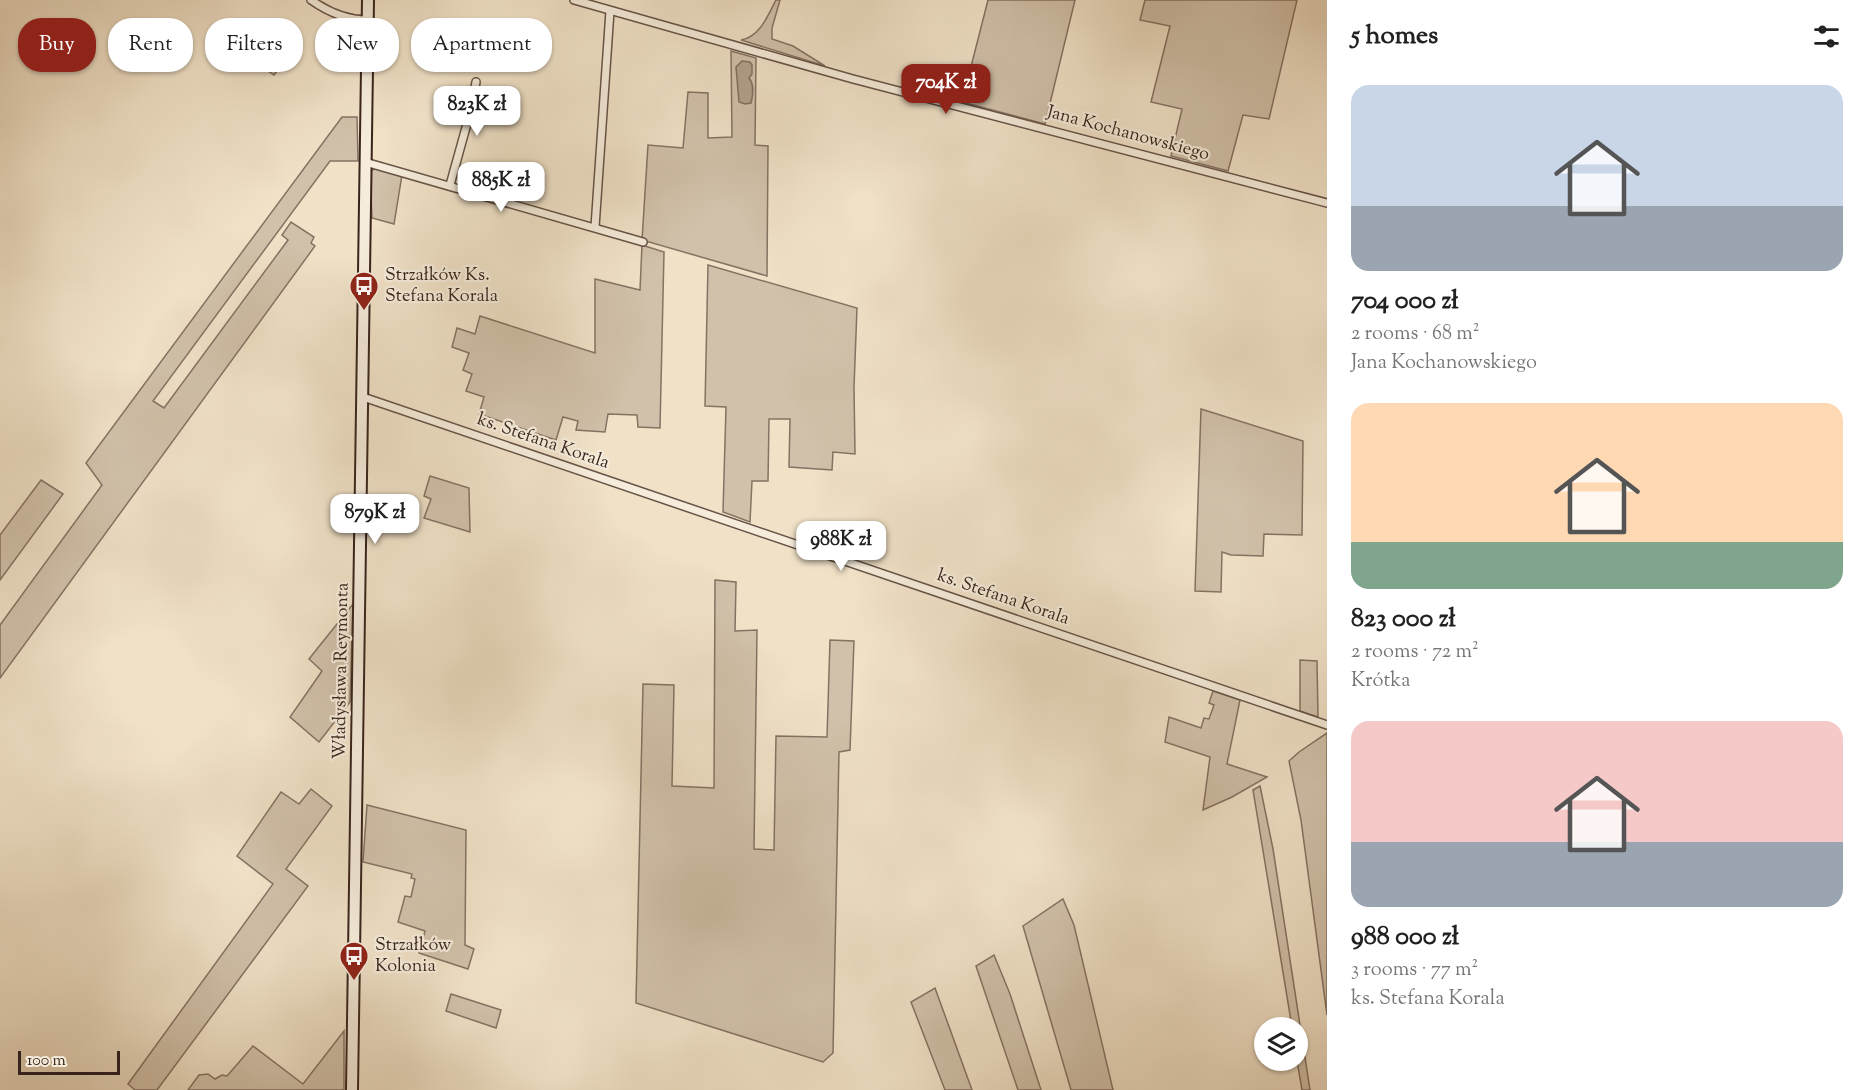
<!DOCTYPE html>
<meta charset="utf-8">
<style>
:root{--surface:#fff;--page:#f6f6f6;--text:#222;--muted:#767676;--accent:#8f2418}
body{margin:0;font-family:"Sorts Mill Goudy",serif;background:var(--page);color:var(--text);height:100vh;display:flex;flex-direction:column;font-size:22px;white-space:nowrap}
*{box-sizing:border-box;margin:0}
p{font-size:20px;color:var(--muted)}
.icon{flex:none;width:33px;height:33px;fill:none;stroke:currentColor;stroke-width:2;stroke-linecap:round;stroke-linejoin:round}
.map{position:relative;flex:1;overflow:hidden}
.side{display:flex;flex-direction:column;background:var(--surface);width:540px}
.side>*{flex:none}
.banner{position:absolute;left:18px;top:18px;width:570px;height:54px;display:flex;gap:12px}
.fabs{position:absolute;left:1254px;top:1017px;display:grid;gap:12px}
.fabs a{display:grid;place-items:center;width:54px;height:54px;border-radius:50%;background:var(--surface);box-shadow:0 2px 4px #0004;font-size:30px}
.scale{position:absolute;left:18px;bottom:15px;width:102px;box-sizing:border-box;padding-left:6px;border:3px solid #39241c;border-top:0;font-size:16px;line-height:21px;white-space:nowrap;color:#39241c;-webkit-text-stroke:4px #f5ecdb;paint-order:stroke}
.price{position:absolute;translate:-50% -51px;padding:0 14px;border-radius:12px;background:#fff;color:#222;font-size:20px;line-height:39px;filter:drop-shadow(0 2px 3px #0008)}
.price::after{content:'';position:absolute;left:50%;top:36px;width:18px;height:14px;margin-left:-9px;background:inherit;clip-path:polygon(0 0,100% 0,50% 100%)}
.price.selected{background:var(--accent);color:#fff}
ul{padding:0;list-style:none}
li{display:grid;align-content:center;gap:12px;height:318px;padding:0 24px}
li span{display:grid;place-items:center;height:186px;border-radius:18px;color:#555}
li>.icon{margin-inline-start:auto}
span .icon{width:108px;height:108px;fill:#fffc;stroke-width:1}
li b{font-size:26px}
h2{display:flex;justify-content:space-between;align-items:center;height:72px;padding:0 24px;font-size:26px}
.pill{padding:0 21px;border-radius:24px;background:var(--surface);box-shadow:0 2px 4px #0004;font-size:21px;line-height:54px}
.pill.selected{background:var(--accent);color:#fff}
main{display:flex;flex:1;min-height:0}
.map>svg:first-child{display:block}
</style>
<main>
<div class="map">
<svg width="1327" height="1090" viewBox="0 0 1327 1090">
<rect width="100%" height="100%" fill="#f0e1c7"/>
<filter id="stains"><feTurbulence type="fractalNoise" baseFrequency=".00333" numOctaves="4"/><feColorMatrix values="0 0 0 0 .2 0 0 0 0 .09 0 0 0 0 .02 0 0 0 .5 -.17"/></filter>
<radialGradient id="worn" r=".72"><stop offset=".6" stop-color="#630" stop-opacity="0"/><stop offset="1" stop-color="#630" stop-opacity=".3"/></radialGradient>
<g fill="#d1c1aa" stroke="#857263" stroke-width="1.5">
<path d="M776,0h4l-8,28v11l21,7 32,20 -84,-26c19,-3 27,-25 35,-40z"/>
<path d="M988,0h87l-30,124 -83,-22z"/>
<path d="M1145,0h152l-28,119 -26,-4 -15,56 -57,-15 11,-47 -31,-7 19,-76 -30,-6z"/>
<path d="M270,34l22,17 -18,24 -23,-16z"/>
<path d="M731,51l25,7 -1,87 13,1 -1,130 -125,-36 6,-95 35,3 5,-56 20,1v45l24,-1z"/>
<path d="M342,117h15l1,44h-28l-177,240 11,7 124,-168 -6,-5 9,-13 23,15 -3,6 4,3 -315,432v-53l102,-140 -16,-22z"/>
<path d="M377,167l25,8 -8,49 -22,-6 -2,-46z"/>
<path d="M642,245l22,7 -4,176 -22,-1 -1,-12 -29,-1 -3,18 -29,-2 2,-9 -15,-4 -7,23 -77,-26 5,-17 -18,-6 6,-17 -9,-4 6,-17 -17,-6 5,-19 18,6 5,-18 115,37v-74l45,11z"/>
<path d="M708,265l149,43 -3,79 1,67 -22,-2 -1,18 -43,-3 1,-48h-21l-1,62h-16l-2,41 -27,-10 3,-105 -21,-1z"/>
<path d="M1201,409l102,32 -1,94 -38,-1 -1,22 -32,-1 -9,-3 -1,40 -26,-1z"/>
<path d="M430,476l39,12 1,44 -46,-14 7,-19 -7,-3z"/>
<path d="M41,480l22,14 -63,86v-45z"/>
<path d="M715,580l21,2 -1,49 22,-1 -3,219 20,1 2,-114 51,1 3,-97 24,1 -4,109 -11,2 -6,301 -10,9 -187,-59 7,-319 31,1 -2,101 42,2z"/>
<path d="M353,604l-3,98 -31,40 -29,-25 32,-46 -13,-12z"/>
<path d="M1300,660l17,1 1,56 -18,-6z"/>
<path d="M1213,691l27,9 -13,64 40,13 -35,20 -29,13 7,-53 -45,-15 4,-25 32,11 3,-10 5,1 5,-14 -5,-2z"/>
<path d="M1327,733v282l-26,-195 -12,-59 10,-9z"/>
<path d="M1260,786l13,63 37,241h-8l-5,-29 1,-33 -6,-1 -39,-237z"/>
<path d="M311,789l21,17 -46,63 22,17 -151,204h-22l-7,-6 145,-200 -36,-28 44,-64 18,12z"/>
<path d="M367,805l99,25 -1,115 9,4 -6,20 -49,-16 6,-22 -27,-9 7,-26 6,1 4,-18 -4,-1 1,-4 -49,-12z"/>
<path d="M1063,899l11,26 39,165h-42l-48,-164z"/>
<path d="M994,955l16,39 31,96h-23l-42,-124z"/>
<path d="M935,988l37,102h-27l-34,-88z"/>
<path d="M451,994l50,16 -5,18 -50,-17z"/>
<path d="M344,1031v59h-156l11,-15 9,-1 7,5 7,-4 5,1 26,-30 50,38z"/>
</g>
<path fill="#b2a18d" stroke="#826f60" stroke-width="1.5" d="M742,61l8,1 2,3v9l-3,4c5,6 4,17 2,25l-6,1 -6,-2 -3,-35z"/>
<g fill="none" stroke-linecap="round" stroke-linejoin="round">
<g stroke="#675347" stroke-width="10">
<g id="street">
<path d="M311,0c17,12 35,20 56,20"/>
<path d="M574,0l279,79 474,124"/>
<path d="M365,162l278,80"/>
<path d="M450,185l20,-72 6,-31"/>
<path d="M595,227l15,-216"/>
<path d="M363,397l964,328"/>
</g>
</g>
<g stroke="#39241c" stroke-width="14">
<path id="secondary" d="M352,1090l16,-1090"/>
</g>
<use href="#street" stroke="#f5ecdb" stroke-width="7"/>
<use href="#secondary" stroke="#f5ecdb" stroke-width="10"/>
</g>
<defs>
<g id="bus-pin" transform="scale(1.5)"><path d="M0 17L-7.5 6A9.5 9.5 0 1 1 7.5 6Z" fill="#8f2418" stroke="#f5ecdb"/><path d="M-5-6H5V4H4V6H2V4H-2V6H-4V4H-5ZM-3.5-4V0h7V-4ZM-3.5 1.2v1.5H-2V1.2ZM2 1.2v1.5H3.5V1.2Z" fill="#fff"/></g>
</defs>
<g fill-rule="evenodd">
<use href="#bus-pin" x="364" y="286"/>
<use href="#bus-pin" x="354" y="956"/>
</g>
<g text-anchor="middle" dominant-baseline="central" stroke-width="4.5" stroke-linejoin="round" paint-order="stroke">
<g font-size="18" fill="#39241c" stroke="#f5ecdb">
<text transform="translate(1128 134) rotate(15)">Jana Kochanowskiego</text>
<text transform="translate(543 442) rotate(19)">ks. Stefana Korala</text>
<text transform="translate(1003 598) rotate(19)">ks. Stefana Korala</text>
<text transform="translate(342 671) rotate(-89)">Władysława Reymonta</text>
</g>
<g font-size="18" fill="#39241c" stroke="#f5ecdb" text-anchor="start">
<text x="385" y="276">Strzałków Ks.<tspan x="385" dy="21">Stefana Korala</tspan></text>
<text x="375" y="946">Strzałków<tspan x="375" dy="21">Kolonia</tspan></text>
</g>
</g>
<rect width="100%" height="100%" filter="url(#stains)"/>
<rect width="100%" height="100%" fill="url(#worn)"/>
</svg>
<div class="fabs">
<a><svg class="icon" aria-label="layers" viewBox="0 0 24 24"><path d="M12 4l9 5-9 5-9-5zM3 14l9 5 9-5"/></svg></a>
</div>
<div class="scale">100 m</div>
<b class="price selected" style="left:946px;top:115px">704K zł</b>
<b class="price" style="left:477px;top:137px">823K zł</b>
<b class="price" style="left:501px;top:213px">885K zł</b>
<b class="price" style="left:375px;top:545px">879K zł</b>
<b class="price" style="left:841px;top:572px">988K zł</b>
<div class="banner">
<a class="pill selected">Buy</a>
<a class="pill">Rent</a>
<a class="pill">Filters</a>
<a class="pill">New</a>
<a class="pill">Apartment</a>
</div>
</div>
<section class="side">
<h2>5 homes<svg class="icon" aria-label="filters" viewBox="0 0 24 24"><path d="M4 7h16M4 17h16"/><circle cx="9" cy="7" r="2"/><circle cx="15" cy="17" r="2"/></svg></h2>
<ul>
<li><span style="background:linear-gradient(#c9d6e8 65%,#9aa5b1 0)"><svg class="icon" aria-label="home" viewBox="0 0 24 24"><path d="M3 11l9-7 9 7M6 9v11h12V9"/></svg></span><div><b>704 000 zł</b><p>2 rooms · 68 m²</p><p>Jana Kochanowskiego</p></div></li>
<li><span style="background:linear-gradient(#ffd9b3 75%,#7fa58c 0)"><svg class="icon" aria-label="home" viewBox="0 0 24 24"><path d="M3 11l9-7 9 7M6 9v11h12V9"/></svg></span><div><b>823 000 zł</b><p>2 rooms · 72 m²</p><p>Krótka</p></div></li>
<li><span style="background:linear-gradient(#f6c9c9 65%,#9aa5b1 0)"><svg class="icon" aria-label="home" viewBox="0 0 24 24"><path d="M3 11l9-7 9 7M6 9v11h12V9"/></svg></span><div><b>988 000 zł</b><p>3 rooms · 77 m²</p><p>ks. Stefana Korala</p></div></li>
</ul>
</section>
</main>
